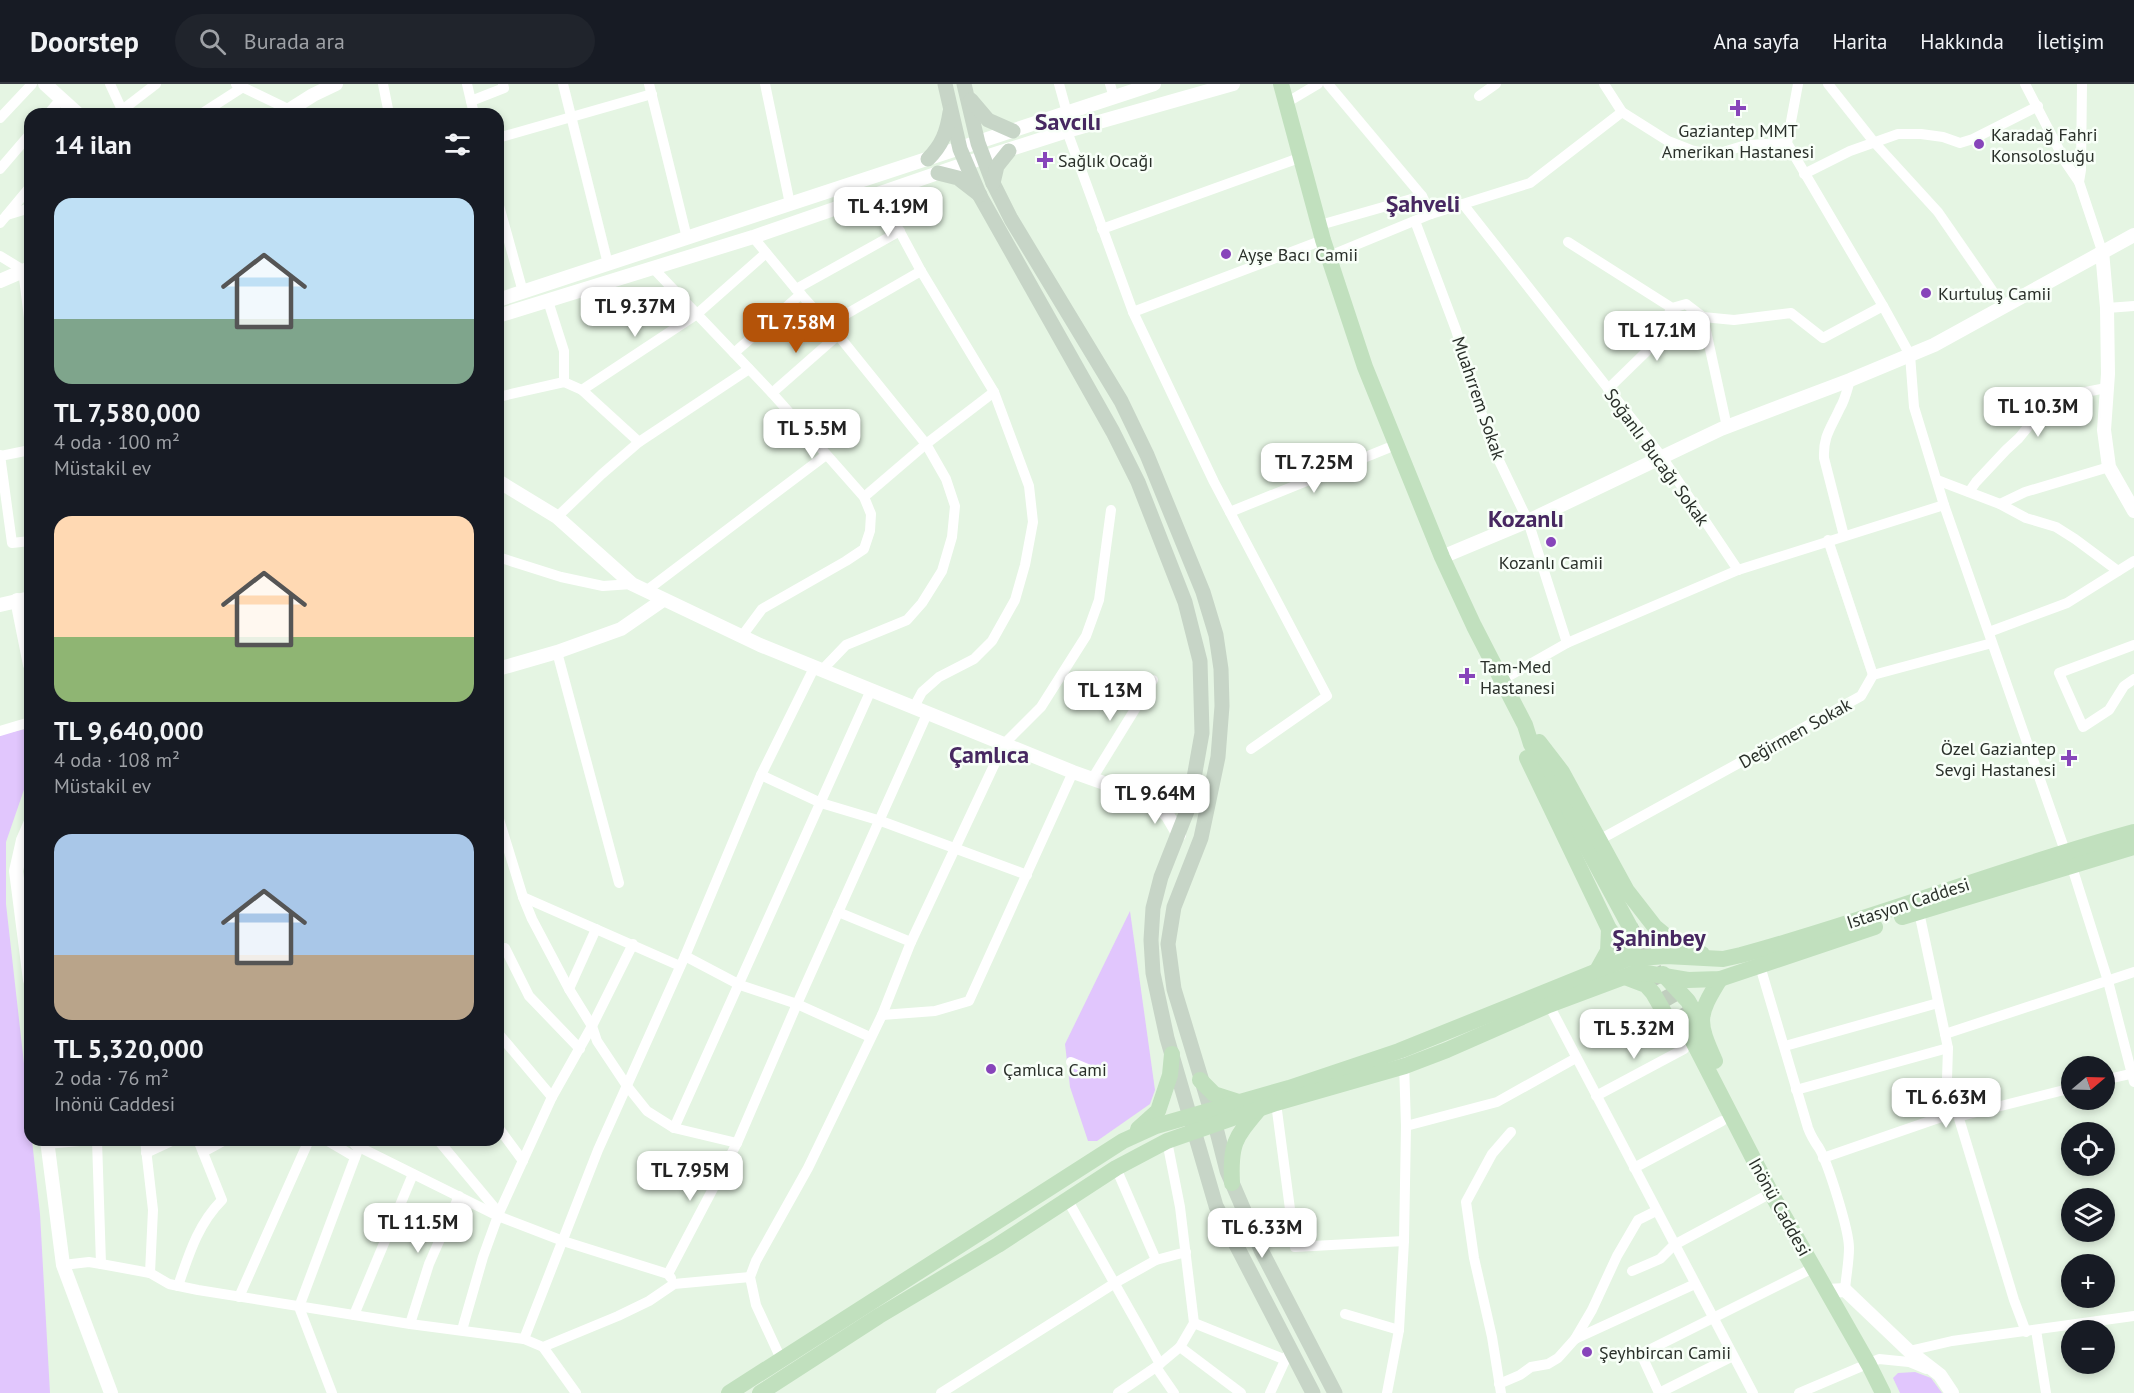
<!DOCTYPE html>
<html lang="tr">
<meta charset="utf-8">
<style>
:root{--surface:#171b24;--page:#20242c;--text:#f1f3f6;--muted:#9ea1a6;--line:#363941;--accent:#b45309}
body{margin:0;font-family:"PT Sans",sans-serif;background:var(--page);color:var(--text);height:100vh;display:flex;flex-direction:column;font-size:22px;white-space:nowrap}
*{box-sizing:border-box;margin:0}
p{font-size:20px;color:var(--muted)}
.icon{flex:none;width:33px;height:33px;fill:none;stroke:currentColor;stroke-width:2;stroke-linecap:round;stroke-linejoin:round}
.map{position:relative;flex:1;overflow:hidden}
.panel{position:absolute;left:24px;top:24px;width:480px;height:1038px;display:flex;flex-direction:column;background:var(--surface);border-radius:18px;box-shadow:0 3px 9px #0003}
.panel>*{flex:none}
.needle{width:39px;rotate:71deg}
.buttons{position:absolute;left:2061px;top:972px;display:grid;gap:12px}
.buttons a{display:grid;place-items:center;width:54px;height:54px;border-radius:50%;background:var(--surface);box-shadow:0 3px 9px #0003;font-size:30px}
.price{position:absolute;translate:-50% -51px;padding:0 14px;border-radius:12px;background:#fff;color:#222;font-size:20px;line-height:39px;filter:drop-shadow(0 2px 3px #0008)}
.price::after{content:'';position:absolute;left:50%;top:36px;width:18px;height:14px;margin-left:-9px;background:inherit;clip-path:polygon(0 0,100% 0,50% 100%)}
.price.selected{background:var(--accent);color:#fff}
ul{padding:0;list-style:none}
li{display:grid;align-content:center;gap:12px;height:318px;padding:0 30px}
li span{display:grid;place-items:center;height:186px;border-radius:18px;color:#555}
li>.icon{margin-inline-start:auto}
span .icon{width:108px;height:108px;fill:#fffc;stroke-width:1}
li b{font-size:26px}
h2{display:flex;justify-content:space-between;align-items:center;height:72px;padding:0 30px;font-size:26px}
header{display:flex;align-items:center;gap:36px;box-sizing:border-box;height:84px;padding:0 30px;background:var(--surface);border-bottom:2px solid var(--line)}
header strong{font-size:28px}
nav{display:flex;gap:33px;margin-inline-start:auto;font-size:21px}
.search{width:420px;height:54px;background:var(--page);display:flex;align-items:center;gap:15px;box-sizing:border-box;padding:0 21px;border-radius:33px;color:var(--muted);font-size:22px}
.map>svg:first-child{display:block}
</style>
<header>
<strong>Doorstep</strong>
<div class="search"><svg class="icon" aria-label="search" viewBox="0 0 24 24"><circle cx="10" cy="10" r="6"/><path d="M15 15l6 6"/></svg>Burada ara</div>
<nav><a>Ana sayfa</a><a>Harita</a><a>Hakkında</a><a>İletişim</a></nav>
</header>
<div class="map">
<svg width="2134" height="1309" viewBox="0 0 2134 1309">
<rect width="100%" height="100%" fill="#e5f5e3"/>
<g fill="#e1c6fd">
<path d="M25,645l4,24v22l-23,67v62l24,213v23h2l8,74 10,179h-50v-658z"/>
<path d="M1130,827l25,179 -5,14 -53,37h-9l-18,-54 -5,-43z"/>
<path d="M1915,1288l16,6 11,15h-42l-7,-15 5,-5z"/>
</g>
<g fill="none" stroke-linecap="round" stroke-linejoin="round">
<path stroke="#c0cebe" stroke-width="16" stroke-dasharray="16 8" stroke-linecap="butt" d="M1630,843l51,91"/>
<g stroke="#fff" stroke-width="10">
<path d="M110,0l12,26"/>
<path d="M236,0l54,26"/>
<path d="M383,0l6,30"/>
<path d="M467,0l7,30"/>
<path d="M563,0l45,180"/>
<path d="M649,0l38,154"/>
<path d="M765,0l25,120"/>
<path d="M1059,0l8,29"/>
<path d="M1110,0l4,13"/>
<path d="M1328,0l94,112 9,18"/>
<path d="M1604,0l18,28 46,29 23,9 16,4 16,-2 23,-7 41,-2"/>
<path d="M1798,0l-11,59 96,163 27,49 4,52 30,98 121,346"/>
<path d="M1828,0l46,58 64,70 65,94"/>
<path d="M2025,0l41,79 13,19 23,69"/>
<path d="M1479,12l17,-12"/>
<path d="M471,17l33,-13 -1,-4"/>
<path d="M1286,19l32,-19"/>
<path d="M48,30l13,-15"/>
<path d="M117,30l39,-30"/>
<path d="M201,30l42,-27"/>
<path d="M0,34l32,-34"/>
<path d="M1067,47l66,181 81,170 113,214 -76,53"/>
<path d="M498,54l154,-44"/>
<path d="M0,85l30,-35"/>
<path d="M1804,90l46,-23 48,-17h23l22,3 17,6 13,-4 65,-33"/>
<path d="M2079,98l2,-12 1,-86"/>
<path d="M879,109l42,78 73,121 35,94 4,36 -8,43 -10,35 -23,41 -18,18 -35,18 -17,15 -8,15"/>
<path d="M498,118l25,90"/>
<path d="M1463,120l199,253 76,113"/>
<path d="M7,131l23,-7"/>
<path d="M1415,137l41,109 35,114 37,77 39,122"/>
<path d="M0,139l30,-36"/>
<path d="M1320,141l102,-29"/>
<path d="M1102,145l200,-72"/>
<path d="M753,153l43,52 42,46 88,109 20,35 9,27 -3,31 -10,34 -20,32 -15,17 -61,25 -23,24"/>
<path d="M1568,158l104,66 14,-4 17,13 31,3 57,-7 32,25 60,-32"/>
<path d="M0,172l23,14 7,56"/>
<path d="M1329,172l102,-42 99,-31 92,-71"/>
<path d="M653,184l119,125 47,53 45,51 7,17 -1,17 -6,18 -18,12 -84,48 -20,27"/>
<path d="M796,205l104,-58"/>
<path d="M548,217l16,50v31"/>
<path d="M2107,224l27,-2"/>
<path d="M1133,228l190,-72"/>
<path d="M1703,233l24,110"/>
<path d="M829,240l92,-53"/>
<path d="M734,269l67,-59"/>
<path d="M1608,305l38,-37 26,-44"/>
<path d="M582,306l57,52"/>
<path d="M772,309l66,-58"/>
<path d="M498,313l66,-15 18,8 115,-76 69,-61"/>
<path d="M0,371l12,88 18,-2"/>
<path d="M0,372l30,-6"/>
<path d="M1937,396l63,24 26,14 30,9 19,12 43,32"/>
<path d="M1969,408l7,-10 30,-32 13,-12 31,-39 56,-11"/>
<path d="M864,413l62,-53 68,-52"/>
<path d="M2000,420l25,-12 84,-25"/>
<path d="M1230,428l158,-64"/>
<path d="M557,433l45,-43 37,-32 110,-73"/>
<path d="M1844,452l-20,-78c-1,-22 7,-30 16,-50 5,-8 7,-18 10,-28"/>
<path d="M1828,456l45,135"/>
<path d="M498,473l63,20 42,9 29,-2"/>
<path d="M646,507l180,-136"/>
<path d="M1989,548l78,-29 67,-42"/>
<path d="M2134,561l-75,28 24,54 26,-17 15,-24 10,-7"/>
<path d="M557,568l62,231"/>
<path d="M1502,596l65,-37 171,-73 206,-65"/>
<path d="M0,647l30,-9"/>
<path d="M761,691l60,28 60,18 146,54"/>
<path d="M1092,695l61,-99"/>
<path d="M498,732l25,81 9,22 37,70 23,37 5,15 30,45 20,25 27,17 63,15"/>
<path d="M23,756l7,21"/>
<path d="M1599,756l262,-144 12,-21 119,-32"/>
<path d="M2072,783l36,114 26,101"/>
<path d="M523,813l157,69"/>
<path d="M838,828l73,30"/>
<path d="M1919,828l29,136 -1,31 67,221 12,32"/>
<path d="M505,864l24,48 51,53"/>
<path d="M685,872l55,29 57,19 73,33"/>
<path d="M1760,882l48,162c3,8 6,13 11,20 9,15 30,82 30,100 0,14 -3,28 -4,42"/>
<path d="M569,905l27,-60"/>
<path d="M1549,921l204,388"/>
<path d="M882,931l53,-4 34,-10 104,-229"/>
<path d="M498,949l54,64"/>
<path d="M1945,950l189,-62"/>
<path d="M1785,962l153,-43"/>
<path d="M1071,978l19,8"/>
<path d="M2104,996l30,-7"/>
<path d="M1796,1006l152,-42"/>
<path d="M1596,1012l88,-47"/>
<path d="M1276,1019l19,144 109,-6"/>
<path d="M1406,1042l91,-24 79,-44"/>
<path d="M498,1043l25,34"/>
<path d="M674,1044l197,-438"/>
<path d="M97,1056l4,124"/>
<path d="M145,1056l8,70 -3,63"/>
<path d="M326,1056l29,17"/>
<path d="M352,1056l3,5 143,71 65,25 105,33 3,4"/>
<path d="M438,1056l61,73"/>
<path d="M47,1060l43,-4"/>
<path d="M203,1068l22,-12"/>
<path d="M146,1069l28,-13"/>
<path d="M1823,1074l133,-46 9,3 107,-27"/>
<path d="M1116,1084l40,92"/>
<path d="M1634,1084l88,-47"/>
<path d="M1067,1115l93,165"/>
<path d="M63,1181l26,-3 12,2 49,9 19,11 29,6 212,34 114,15 19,8 75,-31 31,-15 25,-17 76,-7"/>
<path d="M1632,1187l28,-12 14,-14 97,-52"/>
<path d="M668,1190l69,-131 60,-139 130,-290"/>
<path d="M178,1202c11,-32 20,-62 44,-86l-24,-60"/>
<path d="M239,1213l70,-157"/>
<path d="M1345,1230l54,16"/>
<path d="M354,1231l59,-141"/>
<path d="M1194,1239l92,37"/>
<path d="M410,1240l19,-60 30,-68"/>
<path d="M462,1246l21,-73 16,-44 53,-116 40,-71 41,-82"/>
<path d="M2036,1246l10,63"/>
<path d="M524,1255l74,-189 87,-194 76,-181 54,-109"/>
<path d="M1575,1255l120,-55"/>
<path d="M543,1263l33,46"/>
<path d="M1180,1263l61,46"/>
<path d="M1909,1267l43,-10 182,-25"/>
<path d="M781,1275l-25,-54 -6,-28 6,-16 52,-93 74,-153 29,-73 93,-198 37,-37 45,-71 13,-36 12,-90"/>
<path d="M1156,1283l18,26"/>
<path d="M1499,1300l21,-9 11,-8 17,-3 10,-6 17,-19 17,-29 25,-54 21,-36 18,-9"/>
<path d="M332,1309l-33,-86 60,-160"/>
<path d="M941,1309l174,-110 41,-23 30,-8"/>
<path d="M1118,1309l38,-26 24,-20 14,-24 -14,-116 -13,-66"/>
<path d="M1270,1309l18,-39"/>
<path d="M1387,1309l12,-63 5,-89 2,-115 -2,-64"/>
<path d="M1501,1309l-9,-56 -18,-79 -8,-56 26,-48 19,-22"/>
<path d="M1659,1309l-18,-39 172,-86"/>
<path d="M1659,1309l74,-37"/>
<path d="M1799,1309l80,-34 30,3 17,7"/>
</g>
<g stroke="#fff" stroke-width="14">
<path d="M45,0l33,30"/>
<path d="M283,30l30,-19 23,-11"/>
<path d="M2102,167l5,57 1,66 -4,56 5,37 25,44"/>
<path d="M0,197l30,-13"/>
<path d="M498,216l656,-216"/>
<path d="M498,232l255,-79 214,-74 100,-32 166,-47"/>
<path d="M498,397l59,36 75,67 128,61 313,127 79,28 16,16 11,19"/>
<path d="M1442,473l86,-36 193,-92 129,-49 84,-35 200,-110"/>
<path d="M17,516l13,65"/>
<path d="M0,521l30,-7"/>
<path d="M498,585l59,-17 64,-23 42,-29"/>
<path d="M1152,716l24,-9 18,-12"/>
<path d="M30,740l-7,16 -7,31 14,109"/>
<path d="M47,1056l16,125 48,128"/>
<path d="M1827,1207l18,-1 64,61 31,24 12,18"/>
</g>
<g stroke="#c7d5c7" stroke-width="15">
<path d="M945,0l15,65 20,47 133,236 25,50 47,120 15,59 2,72 -13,73 -28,71 -8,31 -2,32 2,33 14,65 49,168 97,187"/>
<path d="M964,0l14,59 15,40 18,36 110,182 26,54 56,137 13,43 5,34 1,37 -4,51 -17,81 -27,69 -6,37 6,45 41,135 12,47 34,79 74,143"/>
<path d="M971,16l17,20 25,11"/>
<path d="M928,75c14,-14 19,-27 22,-47"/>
<path d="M938,89l20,5 22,17"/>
<path d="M993,99l4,-17 12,-15"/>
</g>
<g stroke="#c1e0be" stroke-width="16">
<path d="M1281,0l42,156 42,127 77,190 32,69 51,99 6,19 99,183"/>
<path d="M1539,658l23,30 65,119 28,36 12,10 35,17"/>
<path d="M1527,674l82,171 16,18 16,13"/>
<path d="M1902,833l232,-70"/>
<path d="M1598,885l10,-18 1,-22"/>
<path d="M1663,890l25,27 12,21"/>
<path d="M1625,893l21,8 7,8 26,45"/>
<path d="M1681,934l90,175 98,172 14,28"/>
<path d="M1715,977c-18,-40 -18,-45 5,-82"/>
<path d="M1200,996l14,14 25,8"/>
<path d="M1138,1045l20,-18 12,-36 2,-21"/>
<path d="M1232,1099c-2,-40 3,-45 27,-74"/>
<path d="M729,1309l394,-252 33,-15 133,-38 110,-37 228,-92 39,-3 57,3 18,-4c133,-36 261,-87 393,-123"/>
<path d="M760,1309l119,-77 119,-71 118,-77 51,-27 109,-38 129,-37 42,-16 102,-45 83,-31 14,-1 42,7 32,-1 155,-52"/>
</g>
</g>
<g fill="#8745ba" stroke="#f8fff8" stroke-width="2">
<path d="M1735 15h6v6h6v6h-6v6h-6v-6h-6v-6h6z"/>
<circle cx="1979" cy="60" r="6"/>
<path d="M1042 67h6v6h6v6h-6v6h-6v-6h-6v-6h6z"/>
<circle cx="1226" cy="170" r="6"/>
<circle cx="1926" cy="209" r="6"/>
<circle cx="1551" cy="458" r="6"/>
<path d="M1464 583h6v6h6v6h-6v6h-6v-6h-6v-6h6z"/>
<path d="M2066 665h6v6h6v6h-6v6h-6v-6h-6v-6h6z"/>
<circle cx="991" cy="985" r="6"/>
<circle cx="1587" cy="1268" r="6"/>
</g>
<g text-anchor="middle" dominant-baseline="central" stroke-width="5" stroke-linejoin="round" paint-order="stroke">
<g font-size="18" fill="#2a302a" stroke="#f8fff8" text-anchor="start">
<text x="1738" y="46" text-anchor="middle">Gaziantep MMT<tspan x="1738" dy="21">Amerikan Hastanesi</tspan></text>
<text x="1991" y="50">Karadağ Fahri<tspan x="1991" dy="21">Konsolosluğu</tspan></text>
<text x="1058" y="76">Sağlık Ocağı</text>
<text x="1238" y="170">Ayşe Bacı Camii</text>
<text x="1938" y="209">Kurtuluş Camii</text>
<text x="1551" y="478" text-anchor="middle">Kozanlı Camii</text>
<text x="1480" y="582">Tam-Med<tspan x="1480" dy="21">Hastanesi</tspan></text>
<text x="2056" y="664" text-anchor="end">Özel Gaziantep<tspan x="2056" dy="21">Sevgi Hastanesi</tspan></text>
<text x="1003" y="985">Çamlıca Cami</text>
<text x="1599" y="1268">Şeyhbircan Camii</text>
</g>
<g font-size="18" fill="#2a302a" stroke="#f8fff8">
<text transform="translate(1479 314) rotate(71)">Muahrrem Sokak</text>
<text transform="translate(1657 373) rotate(54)">Soğanlı Bucağı Sokak</text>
<text transform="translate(1795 649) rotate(-29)">Değirmen Sokak</text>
<text transform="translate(1908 819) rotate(-18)">Istasyon Caddesi</text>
<text transform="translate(1780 1123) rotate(61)">Inönü Caddesi</text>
</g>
<g font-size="24" font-weight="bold" fill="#472861" stroke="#f8fff8">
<text x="1068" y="37">Savcılı</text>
<text x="1423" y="119">Şahveli</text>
<text x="1526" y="434">Kozanlı</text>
<text x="989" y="670">Çamlıca</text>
<text x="1659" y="853">Şahinbey</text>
</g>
</g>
</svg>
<div class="buttons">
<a><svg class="needle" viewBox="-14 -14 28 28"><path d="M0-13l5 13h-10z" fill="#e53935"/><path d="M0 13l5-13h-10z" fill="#9ea1a6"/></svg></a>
<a><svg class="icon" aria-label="locate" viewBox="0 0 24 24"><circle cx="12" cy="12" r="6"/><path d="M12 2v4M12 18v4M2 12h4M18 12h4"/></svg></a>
<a><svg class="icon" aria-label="layers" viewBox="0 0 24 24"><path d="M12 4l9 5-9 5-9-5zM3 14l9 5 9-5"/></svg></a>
<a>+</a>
<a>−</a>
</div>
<b class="price" style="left:888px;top:154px">TL 4.19M</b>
<b class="price" style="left:635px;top:254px">TL 9.37M</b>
<b class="price selected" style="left:796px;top:270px">TL 7.58M</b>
<b class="price" style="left:1657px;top:278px">TL 17.1M</b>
<b class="price" style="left:2038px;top:354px">TL 10.3M</b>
<b class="price" style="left:812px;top:376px">TL 5.5M</b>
<b class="price" style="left:1314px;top:410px">TL 7.25M</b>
<b class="price" style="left:1110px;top:638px">TL 13M</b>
<b class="price" style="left:1155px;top:741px">TL 9.64M</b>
<b class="price" style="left:1634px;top:976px">TL 5.32M</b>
<b class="price" style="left:1946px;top:1045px">TL 6.63M</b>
<b class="price" style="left:690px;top:1118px">TL 7.95M</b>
<b class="price" style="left:418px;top:1170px">TL 11.5M</b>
<b class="price" style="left:1262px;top:1175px">TL 6.33M</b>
<section class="panel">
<h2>14 ilan<svg class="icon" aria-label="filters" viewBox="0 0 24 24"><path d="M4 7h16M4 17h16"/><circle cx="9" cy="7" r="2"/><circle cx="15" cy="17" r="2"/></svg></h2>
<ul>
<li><span style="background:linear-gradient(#bfe0f5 65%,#7fa58c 0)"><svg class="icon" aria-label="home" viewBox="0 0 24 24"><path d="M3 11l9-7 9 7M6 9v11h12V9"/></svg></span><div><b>TL 7,580,000</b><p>4 oda · 100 m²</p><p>Müstakil ev</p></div></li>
<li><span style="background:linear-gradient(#ffd9b3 65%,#8fb573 0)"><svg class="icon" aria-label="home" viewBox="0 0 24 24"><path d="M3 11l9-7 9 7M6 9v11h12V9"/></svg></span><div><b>TL 9,640,000</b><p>4 oda · 108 m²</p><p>Müstakil ev</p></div></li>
<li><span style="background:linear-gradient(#a9c7e8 65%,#b9a48a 0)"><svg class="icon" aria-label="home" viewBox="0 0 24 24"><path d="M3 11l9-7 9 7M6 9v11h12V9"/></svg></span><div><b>TL 5,320,000</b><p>2 oda · 76 m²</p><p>Inönü Caddesi</p></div></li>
</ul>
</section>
</div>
